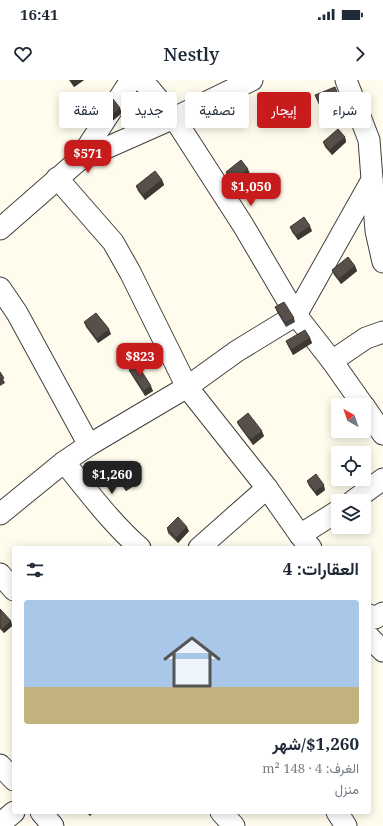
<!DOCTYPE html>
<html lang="ar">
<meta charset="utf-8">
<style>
:root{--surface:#fff;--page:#f6f6f7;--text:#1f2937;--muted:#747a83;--line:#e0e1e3;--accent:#c81b1c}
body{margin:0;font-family:"Noto Serif",Vazirmatn,serif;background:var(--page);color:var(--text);direction:rtl;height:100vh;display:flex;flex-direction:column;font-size:15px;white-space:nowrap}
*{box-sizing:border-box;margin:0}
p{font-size:13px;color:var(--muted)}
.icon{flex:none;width:22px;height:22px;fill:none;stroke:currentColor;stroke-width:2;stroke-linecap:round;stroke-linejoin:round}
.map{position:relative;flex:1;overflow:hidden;direction:ltr}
.side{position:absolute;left:12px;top:466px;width:359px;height:268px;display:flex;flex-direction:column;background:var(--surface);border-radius:4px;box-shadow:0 2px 10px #0003;direction:rtl}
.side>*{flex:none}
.banner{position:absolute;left:12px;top:12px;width:359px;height:36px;direction:rtl;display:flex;gap:8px}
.needle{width:26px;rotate:320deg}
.tools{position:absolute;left:331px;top:318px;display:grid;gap:8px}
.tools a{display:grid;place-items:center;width:40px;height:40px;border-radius:4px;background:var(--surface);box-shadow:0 2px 10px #0003;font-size:20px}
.price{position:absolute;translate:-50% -34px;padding:0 9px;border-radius:8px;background:var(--accent);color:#fff;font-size:13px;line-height:26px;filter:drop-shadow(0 1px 2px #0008)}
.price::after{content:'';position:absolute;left:50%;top:24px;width:12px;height:9px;margin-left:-6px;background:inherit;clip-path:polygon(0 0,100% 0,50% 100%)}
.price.active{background:#222;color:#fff}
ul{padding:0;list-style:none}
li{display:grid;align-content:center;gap:8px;height:212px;padding:0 12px}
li+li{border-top:1px solid var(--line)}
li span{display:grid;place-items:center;height:124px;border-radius:4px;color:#555}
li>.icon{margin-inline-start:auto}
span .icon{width:72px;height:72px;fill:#fffc;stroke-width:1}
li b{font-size:17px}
h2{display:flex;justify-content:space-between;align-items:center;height:48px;padding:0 12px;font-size:17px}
.chip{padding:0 14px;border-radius:4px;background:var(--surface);box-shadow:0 2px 10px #0003;font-size:14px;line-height:36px}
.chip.active{background:var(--accent);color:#fff}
.status{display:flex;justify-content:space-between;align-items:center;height:28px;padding:0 20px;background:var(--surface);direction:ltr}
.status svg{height:11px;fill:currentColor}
header{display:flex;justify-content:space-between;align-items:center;height:52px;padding:0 12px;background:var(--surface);font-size:18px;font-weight:600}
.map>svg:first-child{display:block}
</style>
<div class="status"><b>16:41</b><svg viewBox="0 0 49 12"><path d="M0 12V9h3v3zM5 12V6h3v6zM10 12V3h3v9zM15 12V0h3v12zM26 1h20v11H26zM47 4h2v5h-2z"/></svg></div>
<header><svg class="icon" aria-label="forward" viewBox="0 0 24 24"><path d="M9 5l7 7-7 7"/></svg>Nestly<svg class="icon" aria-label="heart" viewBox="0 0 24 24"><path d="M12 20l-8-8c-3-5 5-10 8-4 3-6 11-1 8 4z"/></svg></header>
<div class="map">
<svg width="383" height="746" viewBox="0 0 383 746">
<rect width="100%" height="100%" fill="#fffced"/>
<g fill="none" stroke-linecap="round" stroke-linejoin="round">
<g stroke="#404040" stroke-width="23">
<g id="minor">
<path d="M142,0l32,38 69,107 53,90 76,-135"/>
<path d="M346,0l23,60 7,91 7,31"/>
<path d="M79,80l95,-42 78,-38"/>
<path d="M57,98l56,64 17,30 57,115 80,101 33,47 11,13"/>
<path d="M0,149l79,-69 52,-80"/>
<path d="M0,208l17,25 72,132"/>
<path d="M332,281l31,44"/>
<path d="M364,326l19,28"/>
<path d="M64,382c24,29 47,61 76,86"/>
<path d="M353,421l30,-22"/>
<path d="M0,434l64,-52 25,-17 98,-58 50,-36 59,-36 36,46 34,-23 17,-6"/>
<path d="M300,455l38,-24"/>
<path d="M199,468l68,-60"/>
<path d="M0,494l14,16"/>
<path d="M369,535l6,3 8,-5"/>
<path d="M369,557l14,14"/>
<path d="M0,685l14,15"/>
<path d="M41,732l12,14"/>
<path d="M221,732l13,14"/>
<path d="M337,732l9,14"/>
<path d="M0,744l14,-12"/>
</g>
</g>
<use href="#minor" stroke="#fff" stroke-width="21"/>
</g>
<g fill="#4b443f">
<path d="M69,0h15l-10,7z"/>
<path d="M315,15l25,4 2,5 -20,8z"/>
<path d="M97,24l25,9 -11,9 -12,-14z"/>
<path d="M345,57l1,5 -14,13 -7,-8 -2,-5z"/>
<path d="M226,92l24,2 -15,12 -7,-9z"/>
<path d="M162,100l2,5 -19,15 -7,-9 -2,-5z"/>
<path d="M290,147l22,4 -14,9 -6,-8z"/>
<path d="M355,186l2,5 -16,13 -7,-9 -2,-5z"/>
<path d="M275,227l19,11 1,4 -9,5 -9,-15z"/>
<path d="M84,242l27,12 -13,9 -12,-16z"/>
<path d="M310,258l2,5 -19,12 -5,-9 -2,-5z"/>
<path d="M129,290l24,21 -8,5 -14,-22z"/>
<path d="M0,292l5,11 -5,3z"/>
<path d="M237,342l27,14 -11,9 -14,-19z"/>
<path d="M116,397l17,3 2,5 -9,6 -8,-10z"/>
<path d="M307,401l18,9 -8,6 -8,-10z"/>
<path d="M167,448l22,3 -11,12 -10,-10z"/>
<path d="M0,529l11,12 1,5 -8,7 -4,-4z"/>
<path d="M86,732h7l-3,4z"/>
</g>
<g fill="#3d3733">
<path d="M71,0h13l-10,7z"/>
<path d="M120,28l2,5 -11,9 -2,-4z"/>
<path d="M345,57l1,5 -14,13 -2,-5z"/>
<path d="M248,89l2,5 -15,12 -2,-5z"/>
<path d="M162,100l2,5 -19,15 -2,-5z"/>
<path d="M310,146l2,5 -14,9 -2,-4z"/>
<path d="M355,186l2,5 -16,13 -2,-5z"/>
<path d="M109,249l2,5 -13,9 -1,-4z"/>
<path d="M310,258l2,5 -19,12 -2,-5z"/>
<path d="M151,306l2,5 -8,5 -1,-5z"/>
<path d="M262,351l2,5 -11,9 -2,-5z"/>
<path d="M133,400l2,5 -9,6 -2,-4z"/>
<path d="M324,405l1,5 -8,6 -2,-4z"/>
<path d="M187,447l2,4 -11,12 -2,-5z"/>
<path d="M11,541l1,5 -8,7 -1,-4z"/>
<path d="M89,732h4l-3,4z"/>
</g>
<g fill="#574f49" stroke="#3d3733">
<path d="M335,7l5,12 -19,8 -6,-12z"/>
<path d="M109,14l11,14 -11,10 -12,-14z"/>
<path d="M338,49l7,8 -15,13 -7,-8z"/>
<path d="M241,80l7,9 -15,12 -7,-9z"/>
<path d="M155,91l7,9 -19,15 -7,-9z"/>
<path d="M304,137l6,9 -14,10 -6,-9z"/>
<path d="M348,177l7,9 -16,13 -7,-9z"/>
<path d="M284,222l10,16 -9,5 -10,-16z"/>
<path d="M96,233l13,16 -12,10 -13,-17z"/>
<path d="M305,250l5,8 -19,12 -5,-9z"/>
<path d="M137,284l14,22 -7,5 -15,-21z"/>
<path d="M0,292l4,6 -4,2z"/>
<path d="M248,333l14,18 -11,9 -14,-18z"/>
<path d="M125,389l8,11 -9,7 -8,-10z"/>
<path d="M316,394l8,11 -9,7 -8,-11z"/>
<path d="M178,437l9,10 -11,11 -9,-10z"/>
<path d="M0,529l11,12 -8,8 -3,-3z"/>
</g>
</svg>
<div class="tools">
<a><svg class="needle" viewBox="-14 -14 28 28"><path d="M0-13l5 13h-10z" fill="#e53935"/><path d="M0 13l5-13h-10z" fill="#747a83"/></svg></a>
<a><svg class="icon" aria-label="locate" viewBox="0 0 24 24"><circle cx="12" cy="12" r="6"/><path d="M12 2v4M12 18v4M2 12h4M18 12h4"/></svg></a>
<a><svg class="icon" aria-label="layers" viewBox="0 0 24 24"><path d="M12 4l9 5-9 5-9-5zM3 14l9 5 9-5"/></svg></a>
</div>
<b class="price" style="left:88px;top:94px">$571</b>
<b class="price" style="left:251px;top:127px">$1,050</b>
<b class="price" style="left:140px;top:297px">$823</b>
<b class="price active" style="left:112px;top:415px">$1,260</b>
<div class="banner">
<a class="chip">شراء</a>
<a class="chip active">إيجار</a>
<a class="chip">تصفية</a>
<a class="chip">جديد</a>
<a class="chip">شقة</a>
</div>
<section class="side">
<h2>العقارات: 4<svg class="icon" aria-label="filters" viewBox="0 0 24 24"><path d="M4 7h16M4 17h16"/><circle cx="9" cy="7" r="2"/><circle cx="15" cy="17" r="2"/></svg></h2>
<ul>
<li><span style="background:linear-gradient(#a9c7e8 70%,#c2b280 0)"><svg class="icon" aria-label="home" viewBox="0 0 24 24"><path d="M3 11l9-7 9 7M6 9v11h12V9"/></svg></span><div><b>$1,260/شهر</b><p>الغرف: 4 · 148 m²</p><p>منزل</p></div></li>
</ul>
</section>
</div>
